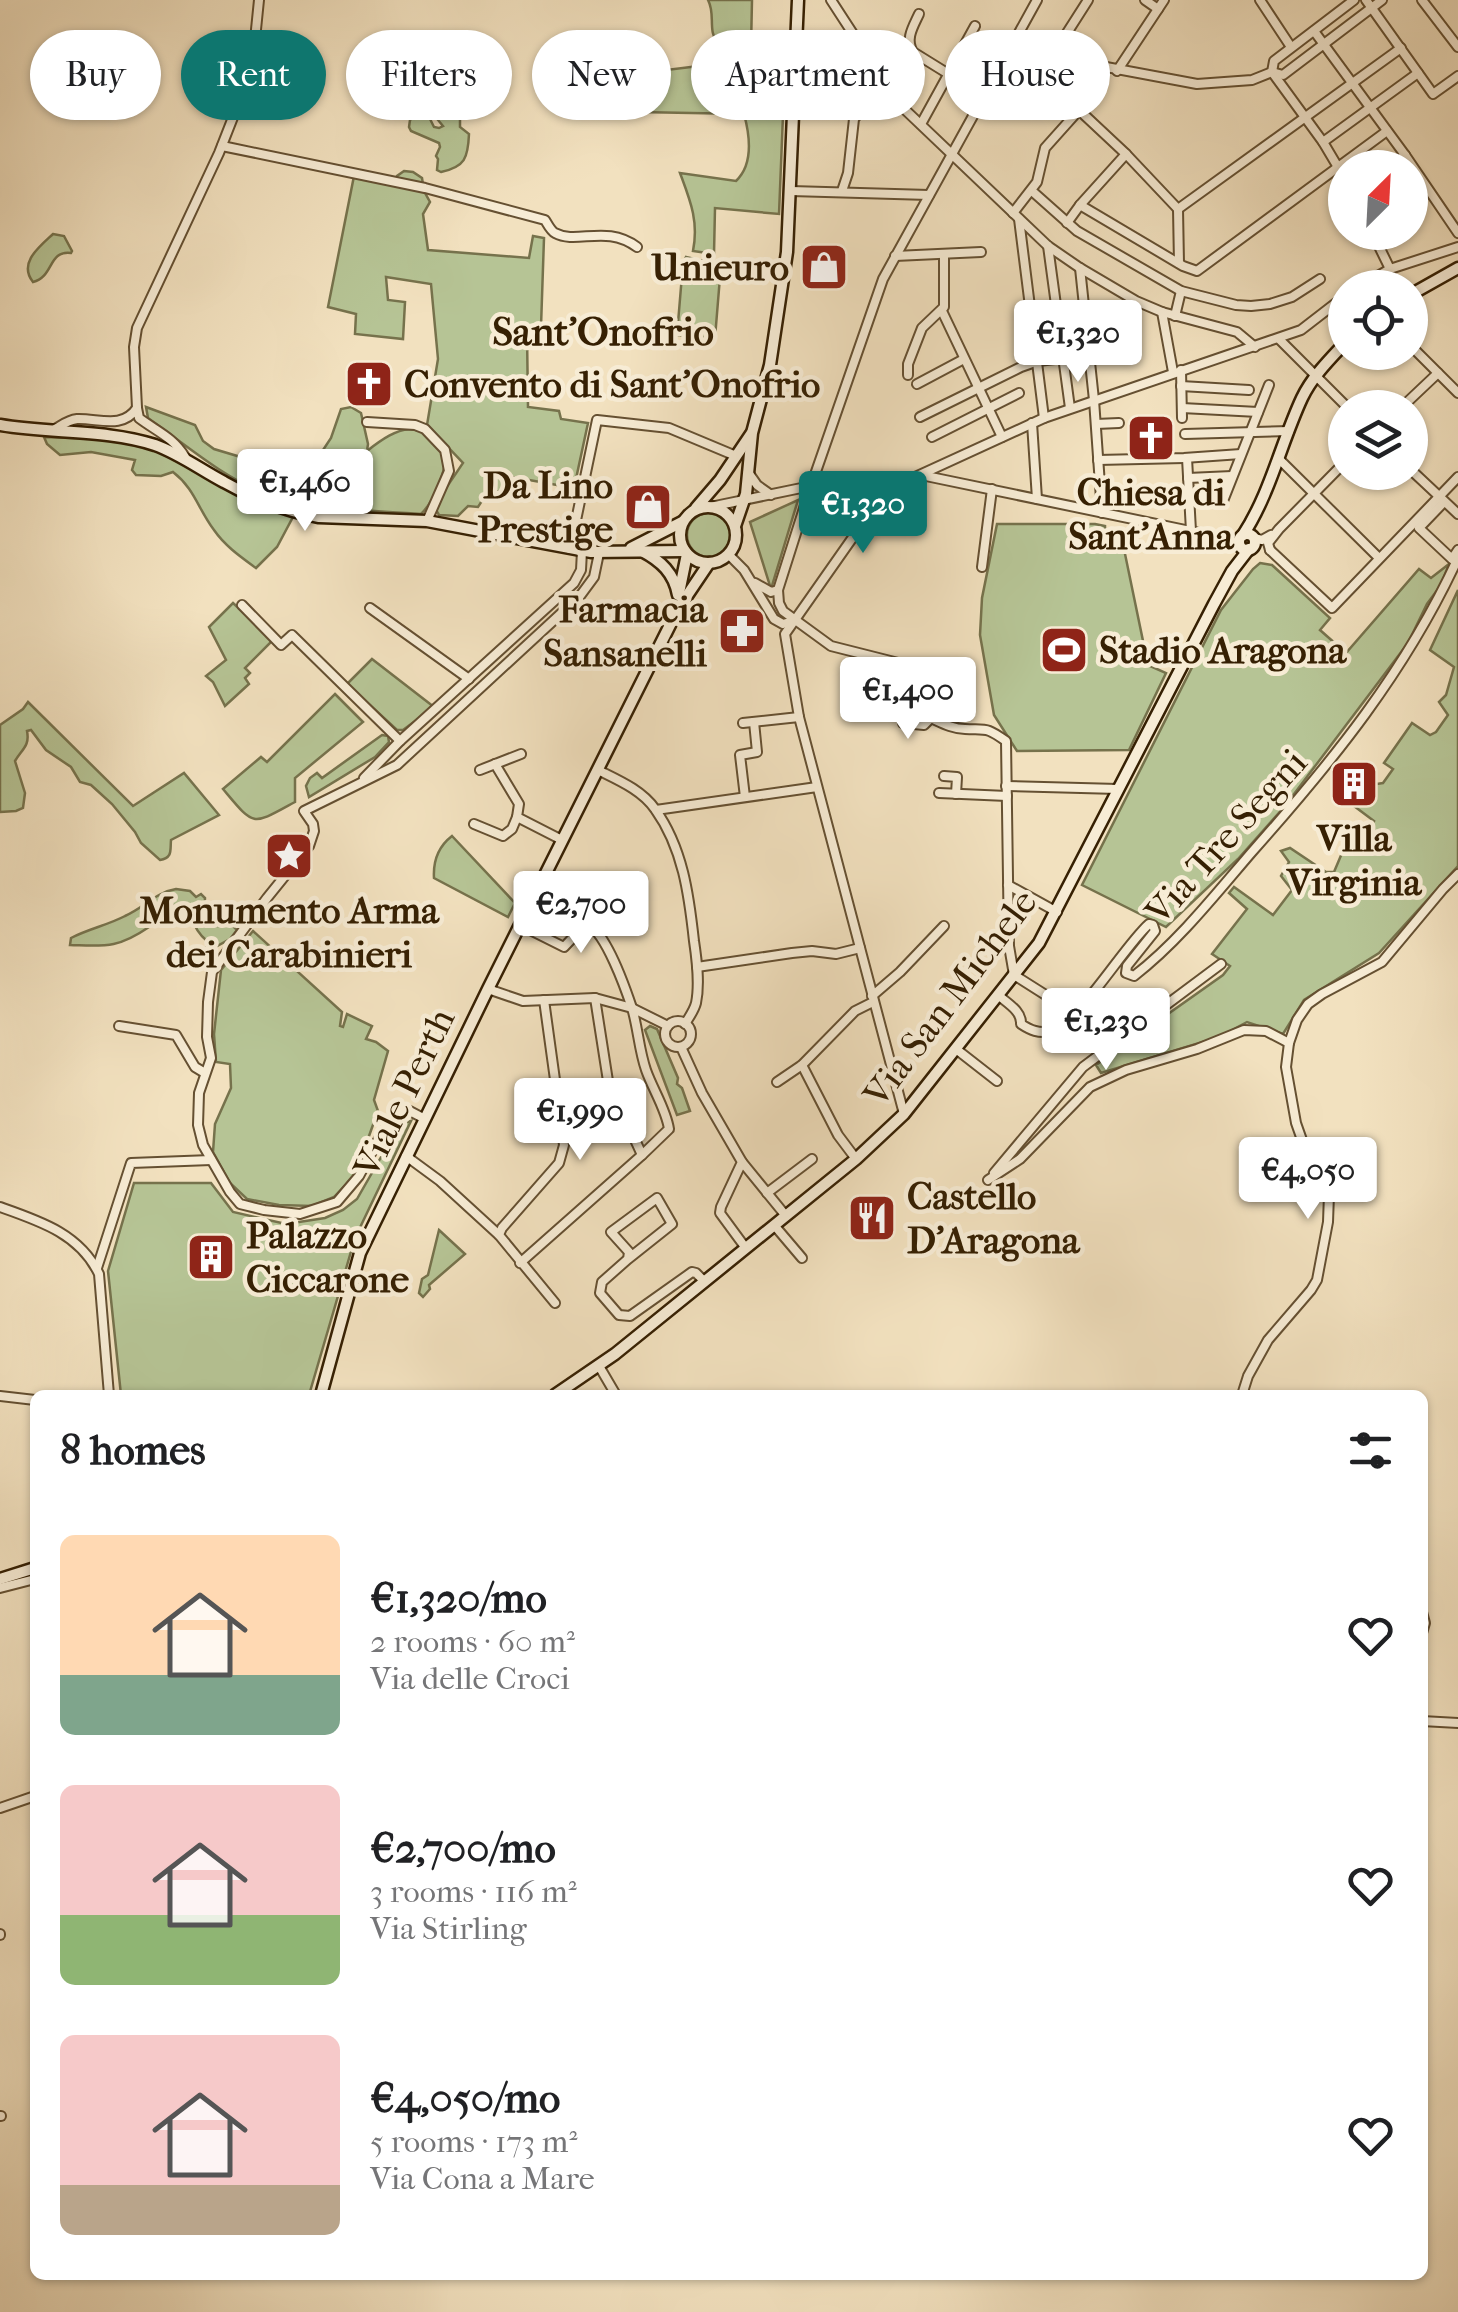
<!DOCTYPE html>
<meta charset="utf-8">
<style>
:root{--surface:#fff;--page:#f6f6f6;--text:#202124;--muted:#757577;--accent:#0f766e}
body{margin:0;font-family:"IM FELL French Canon",serif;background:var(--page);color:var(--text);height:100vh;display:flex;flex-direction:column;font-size:38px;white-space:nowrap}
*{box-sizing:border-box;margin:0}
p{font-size:32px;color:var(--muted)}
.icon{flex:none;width:55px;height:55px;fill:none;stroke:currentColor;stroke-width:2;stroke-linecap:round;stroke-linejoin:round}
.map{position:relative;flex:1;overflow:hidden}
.side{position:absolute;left:30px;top:1390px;width:1398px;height:890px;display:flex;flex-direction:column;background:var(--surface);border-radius:15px;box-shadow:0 2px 8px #0004}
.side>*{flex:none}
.hud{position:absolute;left:30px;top:30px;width:1400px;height:90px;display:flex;gap:20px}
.needle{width:65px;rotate:24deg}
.fabs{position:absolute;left:1328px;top:150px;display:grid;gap:20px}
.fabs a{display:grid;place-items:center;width:100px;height:100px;border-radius:50%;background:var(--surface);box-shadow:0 2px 8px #0004;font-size:50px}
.price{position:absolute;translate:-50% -85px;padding:0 22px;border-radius:10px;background:#fff;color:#222;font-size:32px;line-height:65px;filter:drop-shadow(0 2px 5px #0008)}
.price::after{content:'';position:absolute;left:50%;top:60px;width:30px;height:22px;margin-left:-15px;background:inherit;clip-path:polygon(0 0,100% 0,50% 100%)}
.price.current{background:var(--accent);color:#fff}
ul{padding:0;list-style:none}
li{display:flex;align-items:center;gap:30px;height:250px;padding:0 30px}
li span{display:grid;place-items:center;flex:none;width:280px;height:200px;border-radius:15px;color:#555}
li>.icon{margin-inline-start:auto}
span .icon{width:120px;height:120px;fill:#fffc;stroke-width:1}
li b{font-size:42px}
h2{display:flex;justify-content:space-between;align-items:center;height:120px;padding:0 30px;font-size:42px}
.pill{padding:0 35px;border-radius:45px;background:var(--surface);box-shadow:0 2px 8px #0004;font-size:35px;line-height:90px}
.pill.current{background:var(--accent);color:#fff}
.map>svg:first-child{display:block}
</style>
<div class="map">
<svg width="1458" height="2312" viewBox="0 0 1458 2312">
<rect width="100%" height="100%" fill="#f2e1bf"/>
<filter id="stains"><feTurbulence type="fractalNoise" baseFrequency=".002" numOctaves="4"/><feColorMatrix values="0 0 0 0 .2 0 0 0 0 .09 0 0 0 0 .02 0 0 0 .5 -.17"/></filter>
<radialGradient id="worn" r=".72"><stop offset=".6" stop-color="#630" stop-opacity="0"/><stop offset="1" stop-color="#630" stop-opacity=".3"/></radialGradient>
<g fill="#b6c495" stroke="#76724c" stroke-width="2.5">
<path d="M708,0h44l-1,48 13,40 18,-1v9l-15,4 2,8 14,7 -4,99 -64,-6 -1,46 -21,-3c6,-30 -3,-51 -13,-78l56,8c18,-17 14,-45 8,-67l-106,-2 -39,2 2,-36 114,-14 12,-7 -1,-13h-8c-11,-14 -2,-29 -10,-44z"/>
<path d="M455,112l5,6v9l9,7c-1,24 -4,33 -28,38l-4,-2 1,-11 -2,-3 4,-9 -1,-4 -28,-12 -2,-4 1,-7 6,-6 14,5 4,8 5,1 4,-2 -5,-6 3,-5z"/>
<path d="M404,171l9,1 9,6 2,13 6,11 -7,12 5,36 101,8 4,-22 11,2 -3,89 -14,6 1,74 31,4 2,8 27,4 -14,65 -68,-12 -4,16 -13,-2 -11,17 -10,-1 -10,10 -19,-1 -3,-5 8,-19 19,-28 -36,-38 11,-66 -7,-75 -45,-7 2,23 17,2 -2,37 -48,-5 1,-20 -28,-7 26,-131 43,8v-8z"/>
<path d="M53,234l11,2 8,15 -1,2c-23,-3 -17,24 -38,29 -15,-19 6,-35 20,-48z"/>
<path d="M686,257l39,9 2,9 -7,2 -5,61 -38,-3 6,-72z"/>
<path d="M146,407l49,18 8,16 11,8 30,9 23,12 10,9 24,9 8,-4 3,-7 9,-24 10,-15 10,-29 10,-2 10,6 7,31 -1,7c32,-25 53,-34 80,3 -4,22 -10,44 -26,60 -47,-4 -111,-3 -155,-20 -41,-15 -83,-51 -118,-76z"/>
<path d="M44,437l54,2 52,7 144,69 -17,32 -21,21c-15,-11 -31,-22 -42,-38 -16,-21 -19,-41 -41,-58l-12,4 -25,-1 -4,-5 3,-10 -44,-8 -31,3 -13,-11z"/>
<path d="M798,500l-27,89 -21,-67z"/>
<circle cx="709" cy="535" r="22"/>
<path d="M997,524h98l10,2v5l17,2 -2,14 4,2 24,116 18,8 -37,77 -112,1 -23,-36 -14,-80 2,-37z"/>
<path d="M1260,563l12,2 58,53 -10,12 26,23 73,-84 12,9 18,-14 -8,21 -14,19 -19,39 -123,163 -47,53 -72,68 -84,-42 139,-275 32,-41z"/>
<path d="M1458,590v276l-79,87 -75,47 -21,34 -36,-12 -28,15 -118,36 -5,-8 127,-90 7,-9 -18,-12 35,-45 -18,-16 5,-6 39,28 19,-25 -11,-14 8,-14 -8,-11 9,-3 36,24h8l11,-26 8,8 21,-33 -20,-15 21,-24 2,2 6,-1 10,-14 -9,-6 28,-40 18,12 6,-3 12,-17 -9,-13 7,-7 8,-28 -24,-17z"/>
<path d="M233,603l40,37 -28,28 5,5 -5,5 4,6 -24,22 -12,-24 -7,-6 20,-16 -17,-33z"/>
<path d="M372,659l62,48 -31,23h-6l-50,-46z"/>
<path d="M335,694l28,28 -68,56v24c-44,24 -40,25 -72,-13l38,-32 6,5z"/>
<path d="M28,702l105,104 51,-33 35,42 -48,25c-1,10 2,18 -11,20l-19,-17 -6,-11 -23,-28 -21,-19 -11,-3 -9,-15 -25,-17 -15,-20 -4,1c3,15 -5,18 -12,30l10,32 -2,15 -7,3 -16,1v-87l23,-16z"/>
<path d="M382,735l6,1 1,6 -14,15 -66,40 -3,-11 4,-8 7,-5 5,5z"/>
<path d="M452,836l63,67 -7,14 -74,-39c-1,-17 5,-32 18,-42z"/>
<path d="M176,889l14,2 6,6 5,-3 4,4 -1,21 8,7h21l4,4 -7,9 -24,13 1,-11c-15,-13 -12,-21 -22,-35l-11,-1c-9,6 -16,15 -25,22 -32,22 -45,19 -79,18l1,-7c17,-9 37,-13 54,-22 19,-8 31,-24 51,-27z"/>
<path d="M253,931l89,81 -2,14 3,1 4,-13 25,12 -6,13 10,3 12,9 -14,49 4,11 -23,64 -21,22 -22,9 -33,-1 -32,-6 -17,-16 -17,-31 2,-28 16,-36 -1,-24 -14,-2 -2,-28 7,-64z"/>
<path d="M650,1026l7,3 21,49 -1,6 5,4 8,23 -13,4 -32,-85z"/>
<path d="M411,1121l-56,117 -46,157h-188l-13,-124 26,-88h77l22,29 53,12 39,-6 18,-8 14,-11 43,-75z"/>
<path d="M439,1230l26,24 -36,31 1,4 -7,8 -4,-4 3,-14 6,-4z"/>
</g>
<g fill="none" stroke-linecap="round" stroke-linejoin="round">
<g stroke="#655032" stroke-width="12">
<g id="street">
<path d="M831,0l67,103 150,143 32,22 56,33 26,11 75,20 18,15"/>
<path d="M1145,0l13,9"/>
<path d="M1260,0l31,47"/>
<path d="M1366,0l67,94 25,-18"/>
<path d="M1422,0l36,47"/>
<path d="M919,14c-6,13 -14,25 -6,38l71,44"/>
<path d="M1314,31l91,124 53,78"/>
<path d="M1010,49l187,35 55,-4 20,-8 11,3 99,-75"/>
<path d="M1051,58l37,-58"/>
<path d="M1117,71l47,-71"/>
<path d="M1272,72l51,70 22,37"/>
<path d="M1272,72l2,-11 80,-61"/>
<path d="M1079,110l47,44 52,55"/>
<path d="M921,124l54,-98"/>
<path d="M1323,142l95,-69"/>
<path d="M222,146l203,42 120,32c3,5 6,11 10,13 22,12 51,-9 82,14"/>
<path d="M1388,168l17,-13"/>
<path d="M791,191l138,4"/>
<path d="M842,191l6,-18 6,-54 29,-37"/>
<path d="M1032,191l45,40 104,60 55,14 15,1 19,-2 22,-7 28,-18"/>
<path d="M1080,205l103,61 14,5 190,-140"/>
<path d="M1178,209l223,-161"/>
<path d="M1178,209l1,54"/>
<path d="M1013,213l24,-31 8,-34 34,-38 15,-44"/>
<path d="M1019,219l25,199"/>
<path d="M1067,223l13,-18 46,-51"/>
<path d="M1372,232l18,37"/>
<path d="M1048,246l22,162"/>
<path d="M895,256l86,-4"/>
<path d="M1080,268l14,132 8,113"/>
<path d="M1357,288l33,-19 68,-22"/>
<path d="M942,311l60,126"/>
<path d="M1162,312l11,60"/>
<path d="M1175,316l6,-25"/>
<path d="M1279,339l69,69"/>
<path d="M1410,345l48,48"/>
<path d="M1181,370l1,48"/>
<path d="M908,375v-11l14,-36 22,-21v-53"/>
<path d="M917,384l47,-25"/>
<path d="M1181,386l68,4"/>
<path d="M137,408l-3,-61 3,-19 82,-175 20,-51 14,-43 6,-59"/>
<path d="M1182,408l76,4"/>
<path d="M1401,408l37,-35"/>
<path d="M920,417l101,-50 17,-6 51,-6"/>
<path d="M367,422l48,3 10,4 20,21 4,21 -22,50"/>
<path d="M1032,423l5,76"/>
<path d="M1096,424l23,-1"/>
<path d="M55,429c7,-4 13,-9 22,-10 21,-1 45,11 60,-11l2,10c17,13 34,19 46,39"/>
<path d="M1185,434l104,-3"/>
<path d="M932,437l87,-44"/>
<path d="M1187,458l4,73"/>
<path d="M1278,458l101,100"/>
<path d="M1098,460l86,-2 57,-4"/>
<path d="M1410,469l48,45"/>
<path d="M748,472l9,13 14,10"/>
<path d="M921,475l303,63 16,7"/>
<path d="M1188,478l44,-2"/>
<path d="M1189,496l34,5 46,-116"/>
<path d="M1444,502l-25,26 33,31 6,-9"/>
<path d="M710,507l101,-21"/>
<path d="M1254,538l8,2 9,-5"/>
<path d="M570,549l27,-129 72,8 67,28"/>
<path d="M1270,550l62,58 126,-131"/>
<path d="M1270,550l-2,-7 11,-14 66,-67"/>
<path d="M729,555l15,15 30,49 9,5 10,-3"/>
<path d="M982,567l10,-78"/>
<path d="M755,583l16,9 7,-2"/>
<path d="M242,605l39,40 11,-10 108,106"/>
<path d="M370,608l99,71"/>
<path d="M895,663l8,60 21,2 7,-7c11,5 22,11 34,11 23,1 21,-2 41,12l3,205 5,29 60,38"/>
<path d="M918,668l-87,-22 -48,-35 -4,-8 -1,-13 33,-104 72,-207 154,-279"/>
<path d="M743,723l56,-6"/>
<path d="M495,764l24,40 -2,13 45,23"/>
<path d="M480,770l41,-16"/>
<path d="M598,770c20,10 44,20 57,39 28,39 34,86 39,132 3,20 6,43 2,62 -2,8 -7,14 -11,21"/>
<path d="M944,776l13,1 -1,17"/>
<path d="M364,778l36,-37 174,-158 7,-13 1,-19"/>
<path d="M1006,786l112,3"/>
<path d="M939,793l68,3"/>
<path d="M745,797l-5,-42 17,-3 -3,-30"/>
<path d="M656,810l161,-23"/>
<path d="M474,824l29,12 9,-7 5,-12"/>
<path d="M1008,885l49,27"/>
<path d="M520,925l44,22 19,-20 5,-3c18,10 37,63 44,84 6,20 7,42 14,62 7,20 20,39 23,59l-27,26"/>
<path d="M697,967l95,-14 20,-2 24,3 24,-6"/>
<path d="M488,989l35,12 72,-3 37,10 36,18"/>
<path d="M998,995c9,8 24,16 23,29 9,6 18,10 30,7 28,-8 73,-85 98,-107l4,1 2,6 -28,35 -1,7 8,3c44,-34 81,-81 117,-123 82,-92 155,-182 207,-295"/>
<path d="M872,996l28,-24 44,-46"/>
<path d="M544,1000l20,145 -5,18 -57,65 -3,7 56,68"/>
<circle cx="678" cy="1034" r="13"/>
<path d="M119,1026l57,9 19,32 10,6"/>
<path d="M681,1047l21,46 40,69 -21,45 -1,6 25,34"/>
<path d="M956,1049l41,32"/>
<path d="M802,1065l36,70 18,24"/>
<path d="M777,1082l25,-17 53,-54 18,-9"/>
<path d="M904,1114l-105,-397 -14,-83 73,-104 28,-29 27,-23 131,-60 257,-88 44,-34"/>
<path d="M425,1119l-19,-10 -23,22 -24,45 -22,26 -37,12 -36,-4 -24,-6 -10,-12 -27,-47 -5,-20 1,-32 12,-35 -4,-21 1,-35 4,-30 55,-74 42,-52 5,-15 -1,-7 -9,-13 93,-46 183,-169 14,-19 5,-24"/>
<path d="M406,1156l34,25 59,54"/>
<path d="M742,1162l44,54"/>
<path d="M994,1173l89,-106 138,-103"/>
<path d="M988,1180l32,-21 70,-72 36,-17 71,-21 47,-19 22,1 23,12"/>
<path d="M767,1193l45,-34"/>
<path d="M0,1207c40,14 80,27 99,67l10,121"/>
<path d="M774,1225l28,33"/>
<path d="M628,1259l44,-35 -15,-26 -46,34 18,20 -1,7 -26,23 -2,11 19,22 11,1 62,-44 4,1 8,8"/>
<path d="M520,1263l122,-108 -34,-74 -13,-83"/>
<path d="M97,1268l34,-105 80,-3"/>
<path d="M599,1366l17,29"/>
<path d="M1242,1395l6,-19 20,-36 43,-50 6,-10 11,-58 1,-28 -14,-23 -13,-31 -6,-17 -10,-56 3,-24 8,-23 11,-16 14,-10 60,-32 61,-73 15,-15"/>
<path d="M0,1396l35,4"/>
<path d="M0,1588l35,-9"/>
<path d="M1422,1612l3,11 -3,10"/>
<path d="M1422,1721l36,2"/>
<path d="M0,1808l35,-12"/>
<path d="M0,1934v1"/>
<path d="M0,2116h1"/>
</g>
</g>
<g stroke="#362003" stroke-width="15">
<g id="secondary">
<path d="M1410,295l48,-27"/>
<path d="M0,425c50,9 106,4 155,20 25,9 46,25 69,37 30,17 61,29 95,35l108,4 164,31 94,-1"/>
<circle cx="708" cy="535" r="28"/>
<path d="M696,508l24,-28 31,-46"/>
<path d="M735,526l11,-32 6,-61 18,-68 17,-113 11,-252"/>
<circle cx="1247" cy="542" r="8"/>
<path d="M1243,535c27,-41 38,-92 59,-137 10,-21 27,-38 43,-55"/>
<path d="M631,548l51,-26"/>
<path d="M642,551c19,10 32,22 36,44"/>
<path d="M679,593l8,-39"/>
<path d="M321,1395l39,-142 128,-264 190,-380 31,-46"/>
<path d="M555,1395l60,-41 241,-195 48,-45 135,-171 175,-339 18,-33 17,-22"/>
<path d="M0,1579l35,-11"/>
</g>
</g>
<use href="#street" stroke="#f7ecd5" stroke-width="8"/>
<use href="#secondary" stroke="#f7ecd5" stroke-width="10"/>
</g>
<defs>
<g id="shop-square" transform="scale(2.5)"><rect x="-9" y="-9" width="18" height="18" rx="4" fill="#8f2418" stroke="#f7ecd5"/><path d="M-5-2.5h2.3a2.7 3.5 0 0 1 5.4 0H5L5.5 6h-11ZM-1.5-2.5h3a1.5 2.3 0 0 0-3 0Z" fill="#fff"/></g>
<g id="church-square" transform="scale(2.5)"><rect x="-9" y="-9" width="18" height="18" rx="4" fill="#8f2418" stroke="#f7ecd5"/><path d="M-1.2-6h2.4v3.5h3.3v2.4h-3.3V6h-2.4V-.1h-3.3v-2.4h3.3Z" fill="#fff"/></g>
<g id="pharmacy-square" transform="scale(2.5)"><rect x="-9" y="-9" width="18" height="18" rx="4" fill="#8f2418" stroke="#f7ecd5"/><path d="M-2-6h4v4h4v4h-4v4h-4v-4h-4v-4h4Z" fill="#fff"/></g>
<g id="stadium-square" transform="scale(2.5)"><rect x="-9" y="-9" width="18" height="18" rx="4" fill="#8f2418" stroke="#f7ecd5"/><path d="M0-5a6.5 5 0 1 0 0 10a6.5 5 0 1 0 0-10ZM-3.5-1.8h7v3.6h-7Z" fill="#fff"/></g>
<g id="building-square" transform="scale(2.5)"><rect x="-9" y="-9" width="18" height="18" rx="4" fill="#8f2418" stroke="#f7ecd5"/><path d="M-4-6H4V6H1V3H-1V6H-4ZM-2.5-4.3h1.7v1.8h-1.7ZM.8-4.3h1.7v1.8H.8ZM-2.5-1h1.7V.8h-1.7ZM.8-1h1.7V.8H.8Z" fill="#fff"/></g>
<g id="sight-square" transform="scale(2.5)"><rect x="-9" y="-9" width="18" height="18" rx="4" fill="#8f2418" stroke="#f7ecd5"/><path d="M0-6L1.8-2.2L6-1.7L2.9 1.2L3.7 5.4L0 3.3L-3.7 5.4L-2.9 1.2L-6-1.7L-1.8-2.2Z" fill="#fff"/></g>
<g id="restaurant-square" transform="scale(2.5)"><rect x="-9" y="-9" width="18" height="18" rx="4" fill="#8f2418" stroke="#f7ecd5"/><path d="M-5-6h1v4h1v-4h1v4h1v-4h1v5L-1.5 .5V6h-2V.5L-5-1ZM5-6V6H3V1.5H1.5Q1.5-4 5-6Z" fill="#fff"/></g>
</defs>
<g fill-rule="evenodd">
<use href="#shop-square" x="824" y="267"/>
<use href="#church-square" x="369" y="384"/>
<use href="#church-square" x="1151" y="438"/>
<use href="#shop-square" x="648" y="507"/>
<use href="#pharmacy-square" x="742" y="631"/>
<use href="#stadium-square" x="1064" y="650"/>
<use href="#building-square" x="1354" y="784"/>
<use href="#sight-square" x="289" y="856"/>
<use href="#restaurant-square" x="872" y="1218"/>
<use href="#building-square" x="211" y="1257"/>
</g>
<g text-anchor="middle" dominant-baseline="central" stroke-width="9" stroke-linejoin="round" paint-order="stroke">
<g font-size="38" font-weight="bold" fill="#362003" stroke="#f7ecd5" text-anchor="start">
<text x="789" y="267" text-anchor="end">Unieuro</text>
<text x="404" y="384">Convento di Sant'Onofrio</text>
<text x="613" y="485" text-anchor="end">Da Lino<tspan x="613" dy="44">Prestige</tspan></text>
<text x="1151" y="492" text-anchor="middle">Chiesa di<tspan x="1151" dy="44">Sant'Anna</tspan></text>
<text x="707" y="609" text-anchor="end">Farmacia<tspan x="707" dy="44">Sansanelli</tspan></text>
<text x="1099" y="650">Stadio Aragona</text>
<text x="1354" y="838" text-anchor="middle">Villa<tspan x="1354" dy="44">Virginia</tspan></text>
<text x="289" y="910" text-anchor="middle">Monumento Arma<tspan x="289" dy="44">dei Carabinieri</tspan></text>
<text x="907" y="1196">Castello<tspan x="907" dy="44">D'Aragona</tspan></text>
<text x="246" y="1235">Palazzo<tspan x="246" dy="44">Ciccarone</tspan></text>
</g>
<g font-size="38" fill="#362003" stroke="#f7ecd5">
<text transform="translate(1226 837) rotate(-48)">Via Tre Segni</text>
<text transform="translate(950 998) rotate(-53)">Via San Michele</text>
<text transform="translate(404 1093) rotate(-64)">Viale Perth</text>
</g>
<g font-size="40" font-weight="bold" fill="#362003" stroke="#f7ecd5">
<text x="603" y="332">Sant'Onofrio</text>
</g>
</g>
<rect width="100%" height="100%" filter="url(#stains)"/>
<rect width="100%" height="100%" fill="url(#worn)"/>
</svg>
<div class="fabs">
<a><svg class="needle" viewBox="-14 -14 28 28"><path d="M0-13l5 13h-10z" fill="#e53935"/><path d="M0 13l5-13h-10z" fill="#757577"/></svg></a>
<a><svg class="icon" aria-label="locate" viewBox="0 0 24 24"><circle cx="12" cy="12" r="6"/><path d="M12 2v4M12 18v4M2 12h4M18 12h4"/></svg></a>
<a><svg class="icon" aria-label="layers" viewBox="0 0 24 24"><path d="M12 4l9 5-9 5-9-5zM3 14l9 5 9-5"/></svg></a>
</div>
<b class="price" style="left:1078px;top:385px">€1,320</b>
<b class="price" style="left:305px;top:534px">€1,460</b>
<b class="price current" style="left:863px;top:556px">€1,320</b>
<b class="price" style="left:908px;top:742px">€1,400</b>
<b class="price" style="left:581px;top:956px">€2,700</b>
<b class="price" style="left:1106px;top:1073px">€1,230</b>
<b class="price" style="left:580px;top:1163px">€1,990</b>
<b class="price" style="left:1308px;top:1222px">€4,050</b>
<div class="hud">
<a class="pill">Buy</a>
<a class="pill current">Rent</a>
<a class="pill">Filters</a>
<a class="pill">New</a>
<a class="pill">Apartment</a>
<a class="pill">House</a>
</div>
<section class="side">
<h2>8 homes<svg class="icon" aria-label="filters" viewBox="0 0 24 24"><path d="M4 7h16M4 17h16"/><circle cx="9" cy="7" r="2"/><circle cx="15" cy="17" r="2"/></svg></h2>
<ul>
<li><span style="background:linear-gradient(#ffd9b3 70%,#7fa58c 0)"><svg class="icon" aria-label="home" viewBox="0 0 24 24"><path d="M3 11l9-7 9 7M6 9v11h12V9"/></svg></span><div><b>€1,320/mo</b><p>2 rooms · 60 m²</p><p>Via delle Croci</p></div><svg class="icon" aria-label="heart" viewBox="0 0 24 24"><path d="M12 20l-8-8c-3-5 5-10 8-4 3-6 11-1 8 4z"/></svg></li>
<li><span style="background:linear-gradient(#f6c9c9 65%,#8fb573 0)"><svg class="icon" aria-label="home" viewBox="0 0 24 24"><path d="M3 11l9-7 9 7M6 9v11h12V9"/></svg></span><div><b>€2,700/mo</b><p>3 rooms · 116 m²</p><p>Via Stirling</p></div><svg class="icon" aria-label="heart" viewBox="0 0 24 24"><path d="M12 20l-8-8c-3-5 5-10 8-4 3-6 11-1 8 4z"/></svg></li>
<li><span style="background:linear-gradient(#f6c9c9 75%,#b9a48a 0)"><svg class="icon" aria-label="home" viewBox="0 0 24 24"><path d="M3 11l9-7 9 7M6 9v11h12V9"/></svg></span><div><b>€4,050/mo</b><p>5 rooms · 173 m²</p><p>Via Cona a Mare</p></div><svg class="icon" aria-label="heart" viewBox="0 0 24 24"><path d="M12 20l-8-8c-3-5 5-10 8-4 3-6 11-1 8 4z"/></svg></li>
</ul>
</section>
</div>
